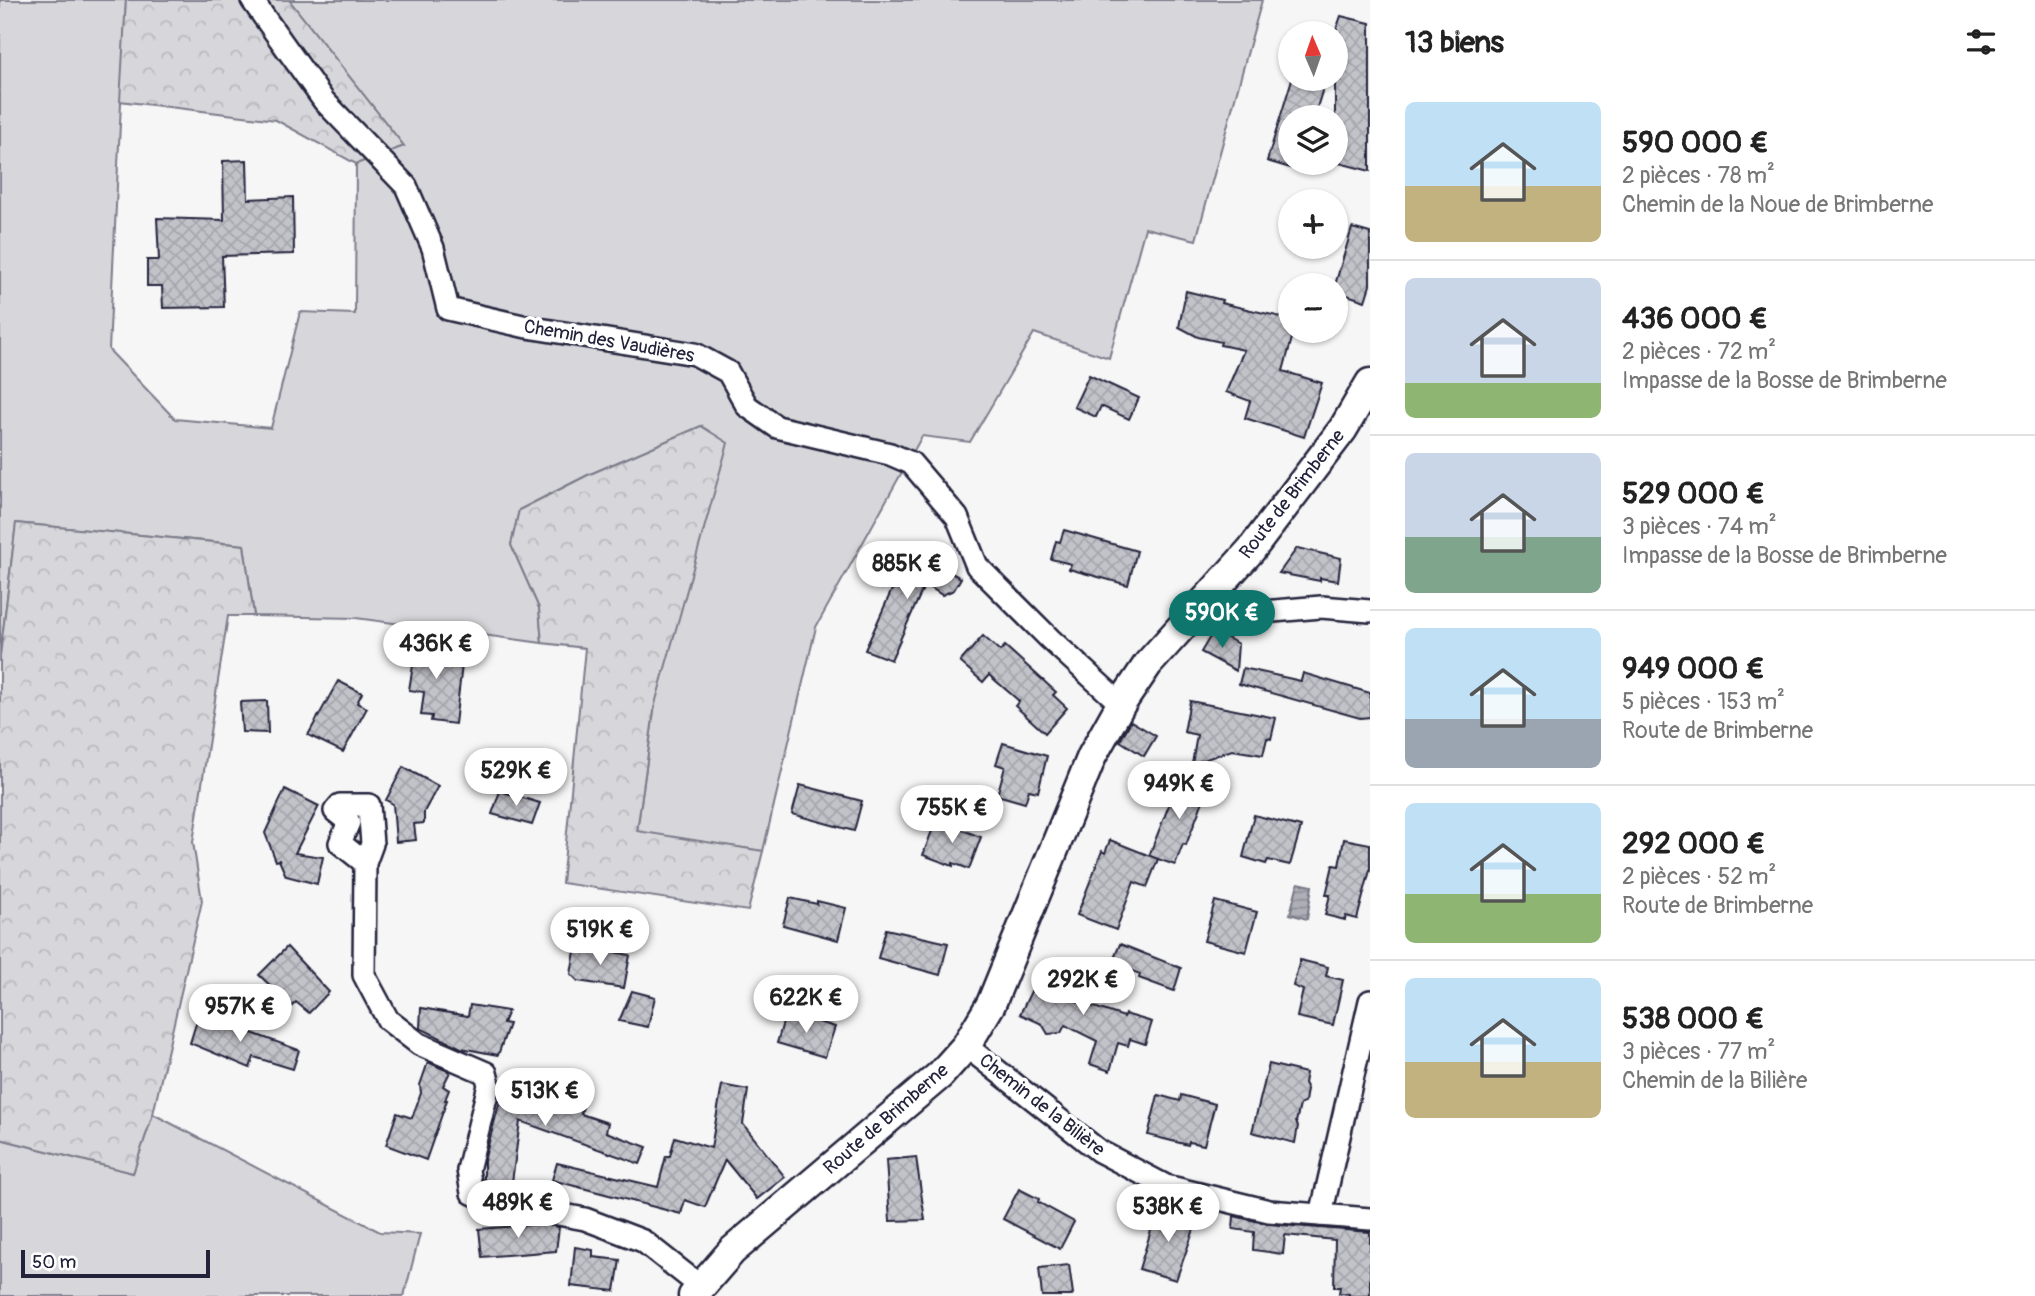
<!DOCTYPE html>
<html lang="fr">
<meta charset="utf-8">
<style>
:root{--surface:#fff;--page:#f6f6f6;--text:#222;--muted:#767676;--line:#e0e0e0;--accent:#0f766e}
body{margin:0;font-family:Pangolin,sans-serif;background:var(--page);color:var(--text);height:100vh;display:flex;flex-direction:column;font-size:26px;white-space:nowrap}
*{box-sizing:border-box;margin:0}
p{font-size:23px;color:var(--muted)}
.icon{flex:none;width:38px;height:38px;fill:none;stroke:currentColor;stroke-width:2;stroke-linecap:round;stroke-linejoin:round}
.map{position:relative;flex:1;overflow:hidden}
.side{display:flex;flex-direction:column;background:var(--surface);width:665px}
.side>*{flex:none}
.needle{width:46px;rotate:358deg}
.fabs{position:absolute;left:1278px;top:21px;display:grid;gap:14px}
.fabs a{display:grid;place-items:center;width:70px;height:70px;border-radius:50%;background:var(--surface);box-shadow:0 2px 5px #0004;font-size:35px}
.scale{position:absolute;left:21px;bottom:18px;width:189px;box-sizing:border-box;padding-left:7px;border:4px solid #22223b;border-top:0;font-size:19px;line-height:24px;white-space:nowrap;color:#22223b;-webkit-text-stroke:5px #fff;paint-order:stroke}
.price{position:absolute;translate:-50% -60px;padding:0 16px;border-radius:24px;background:#fff;color:#222;font-size:23px;line-height:46px;filter:drop-shadow(0 2px 4px #0008)}
.price::after{content:'';position:absolute;left:50%;top:42px;width:21px;height:16px;margin-left:-10px;background:inherit;clip-path:polygon(0 0,100% 0,50% 100%)}
.price.current{background:var(--accent);color:#fff}
ul{padding:0;list-style:none}
li{display:flex;align-items:center;gap:21px;height:175px;padding:0 35px}
li+li{border-top:2px solid var(--line)}
li span{display:grid;place-items:center;flex:none;width:196px;height:140px;border-radius:10px;color:#555}
li>.icon{margin-inline-start:auto}
span .icon{width:84px;height:84px;fill:#fffc;stroke-width:1}
li b{font-size:30px}
h2{display:flex;justify-content:space-between;align-items:center;height:84px;padding:0 35px;font-size:30px}
main{display:flex;flex:1;min-height:0}
.map>svg:first-child{display:block}
</style>
<main>
<div class="map">
<svg width="1370" height="1296" viewBox="0 0 1370 1296">
<defs>
<pattern id="forest-crowns" width="20" height="18" patternUnits="userSpaceOnUse" patternTransform="scale(1.75)"><rect width="20" height="18" fill="#d7d7db"/><path d="M2 6a3 3 0 1 1 6 0M12 15a3 3 0 1 1 6 0" fill="none" stroke="#b8b8bd"/></pattern>
<pattern id="water-rules" width="6" height="5" patternUnits="userSpaceOnUse" patternTransform="scale(1.75)"><rect width="6" height="5" fill="#aeaeb7"/><path d="M0 2.5h6" fill="none" stroke="#8d8d96"/></pattern>
<pattern id="building-cross-hatch" width="8" height="8" patternUnits="userSpaceOnUse" patternTransform="scale(1.75)"><rect width="8" height="8" fill="#c2c2c9"/><path d="M0 0l8 8M0 8l8-8" fill="none" stroke="#a6a6ae"/></pattern>
</defs>
<rect width="100%" height="100%" fill="#f6f6f7"/>
<filter id="ink" filterUnits="userSpaceOnUse"><feTurbulence type="fractalNoise" baseFrequency=".0143" numOctaves="2"/><feDisplacementMap in="SourceGraphic" scale="14" xChannelSelector="R" yChannelSelector="G"/><feConvolveMatrix kernelMatrix="1 2 1 2 8 2 1 2 1" color-interpolation-filters="sRGB"/></filter>
<g filter="url(#ink)">
<g fill="#d7d7db" stroke="#7c7c8b" stroke-width="2">
<path d="M0,0h126l-17,350 66,69 96,9 29,-116 55,2 1,-150 48,-18 -115,-146h973l-66,240 -51,-12 -36,130 -75,-25 -64,109 -48,-6 -106,191 -53,224 -126,-19 18,-128 47,-278 -114,49 -69,35 -8,35 28,63 3,35 -186,-25 -102,-2 -10,-71 -228,-22 -16,133z"/>
<path d="M153,1114l227,118 40,2 -16,62h-404v-157l133,34z"/>
</g>
<g fill="url(#forest-crowns)" stroke="#7c7c8b" stroke-width="2">
<path d="M126,0h163l115,146 -48,18 -80,-44 -156,-19z"/>
<path d="M701,426l27,17 -73,261 -18,127 126,20 -15,60 -186,-28 23,-235 -43,-5 -3,-35 -28,-63 8,-35 69,-35z"/>
<path d="M16,523l228,22 10,71h-26l-35,226 9,59 -49,213 -20,59 -133,-34v-483z"/>
</g>
<path fill="url(#water-rules)" stroke="#767685" stroke-width="2" d="M1298,883l14,3 -5,33 -17,-5z"/>
<g fill="url(#building-cross-hatch)" stroke="#22223b" stroke-width="2">
<path d="M1341,16l29,7v148l-35,-9v-129z"/>
<path d="M1292,79h34l-12,38h-24v51l-23,-7z"/>
<path d="M247,160l1,39 45,-2 1,57 -72,2 2,51 -61,1 -1,-22h-15v-26h12l-2,-42 67,2 -1,-59z"/>
<path d="M1352,228l18,5v52l-5,16 -30,-10v-6z"/>
<path d="M1186,291l36,9 -1,3 69,16v12h4l-11,40 39,12 -18,54 -59,-19 5,-17 -24,-9 18,-42 -24,-5 1,-3 -23,-5 -19,-10z"/>
<path d="M1089,375l50,23 -10,21 -28,-13 -5,11 -22,-10z"/>
<path d="M1064,530l73,21 -9,34 -59,-16 2,-5 -20,-5 5,-18 4,1z"/>
<path d="M1297,548l44,10 -3,23 -18,-3v3l-41,-8z"/>
<path d="M907,550l54,28 -7,12 -12,5 -17,-11 -34,76 -26,-10 37,-83 -1,-1z"/>
<path d="M1214,630l24,14 -2,27 -35,-19z"/>
<path d="M418,635l25,3 -3,23 22,4 -7,59 -24,-3 1,-5 -11,-1 3,-23 -15,-2z"/>
<path d="M983,636l17,15 5,-5 51,46 -3,3 14,13 -22,25 -30,-27 4,-5 -30,-26 -6,7 -23,-20z"/>
<path d="M1243,668l58,13 2,-8 67,20v24l-10,1 -121,-34z"/>
<path d="M338,681l24,12 -5,10 10,5 -24,44 -35,-17z"/>
<path d="M267,701l1,32 -26,-1 -2,-30z"/>
<path d="M1190,701l86,17 -5,21 -4,-1 -4,17 -31,-5 -40,14 5,-29 -13,-3z"/>
<path d="M1131,721l25,15 -12,20 -24,-15z"/>
<path d="M1003,743l44,13 -9,36 -9,-2 -4,13 -28,-8 8,-28 -9,-3z"/>
<path d="M403,767l35,19 -14,26v11l-10,1 2,16 -20,2 -3,-38 -7,-4z"/>
<path d="M1180,777l28,11 -22,57 -3,-1 -8,21 -26,-9z"/>
<path d="M800,785l62,16 -8,30 -62,-17z"/>
<path d="M285,789l34,17 -24,47 28,4 -6,27 -31,-8 -7,-16 -3,1 -11,-28z"/>
<path d="M500,791l40,12 -8,22 -40,-11z"/>
<path d="M1254,815l47,12 -11,38 -22,-5 -2,4 -23,-7z"/>
<path d="M936,820l45,17 -12,32 -16,-6v3l-30,-11z"/>
<path d="M1344,839l26,5v26l-13,49 -11,-3 -1,4 -20,-5 5,-20h-4l7,-30 6,1z"/>
<path d="M1110,840l48,19 -11,28 -13,-5 -18,48 -39,-15 25,-64 3,2z"/>
<path d="M790,898l27,6v-3l29,7 -8,32 -55,-15z"/>
<path d="M1215,901l42,11 -11,40 -42,-11z"/>
<path d="M886,929l62,14 -8,32 -62,-17z"/>
<path d="M1120,944l61,24 -7,23 -35,-13 1,-4 -28,-11z"/>
<path d="M576,945l54,10 -6,33 -46,-7 -7,-7z"/>
<path d="M287,947l42,45 -20,21 -13,-11 -4,4 -33,-31z"/>
<path d="M1300,960l28,7 -2,9 17,4 -10,45 -36,-8 6,-27 -10,-4z"/>
<path d="M1062,964l23,12 -12,24 51,17 1,-3 27,8 -7,22 -15,-5 -2,7 -10,-3 -8,28 -20,-7 7,-23 -32,-16 -4,8 -13,1 -6,-10 -22,-10 15,-31 12,6z"/>
<path d="M632,991l23,6 -7,30 -29,-6z"/>
<path d="M470,1005l38,6 -5,12 6,1 -11,31 -37,-7 -41,-20 1,-20 47,8z"/>
<path d="M786,1012l49,15 -10,30 -48,-14z"/>
<path d="M199,1014l100,36 -6,19 -39,-12 -4,11 -60,-25z"/>
<path d="M428,1062l22,10 -7,14 6,4 -4,10h2l-21,60 -40,-15 11,-32 15,5 9,-25 -1,-8z"/>
<path d="M1269,1064l37,9 -2,10 3,6 -2,13 -5,3 -4,17 2,4 -3,17 -43,-11z"/>
<path d="M506,1078l29,10 1,-5 49,16 -4,15 27,9 -2,9 41,15 -7,17 -120,-43 -9,69 -27,-7v-22z"/>
<path d="M722,1085l26,5 -5,34 42,53 -28,22 -32,-39 -20,47 -20,-7 -4,14 -129,-34 5,-17 101,24 8,-31h4l5,-19 36,11z"/>
<path d="M1158,1095l22,6 1,-6 34,9 -11,41 -15,-3 -1,3 -40,-10z"/>
<path d="M916,1157l9,63 -35,1 -4,-61z"/>
<path d="M1019,1189l20,10 -1,3 36,20 -14,27 -57,-30z"/>
<path d="M1158,1208l39,13 -21,59 -37,-11z"/>
<path d="M1234,1216l34,8 102,8v64h-21v-2l-10,-1 1,-6h-6l1,-47 -50,-5 -2,19 -30,-4 1,-18 -21,-3z"/>
<path d="M542,1224l17,3 -3,24 -74,6 -3,-28z"/>
<path d="M575,1247l18,3v7l27,3 -5,31 -44,-5z"/>
<path d="M1069,1265l4,29 -2,2h-29l-3,-28z"/>
</g>
<g fill="none" stroke-linecap="round" stroke-linejoin="round">
<g stroke="#22223b" stroke-width="26">
<g id="street">
<path d="M252,0l72,101 82,85 27,62 15,61 79,18 168,27 33,18 19,34 30,21 113,27 21,9 46,54 20,49 73,73 71,65"/>
<path d="M1199,608l17,8 105,-9 49,4"/>
<path d="M365,863l-25,-20 9,-21 -14,-11 5,-6h29l3,39 -7,19 -1,112 24,45 31,24 67,29 3,12 -21,85 4,23 21,9 92,17 58,22 57,45"/>
<path d="M966,1046l133,105 67,35 103,25 101,8"/>
<path d="M1321,1215l49,-214"/>
</g>
</g>
<g stroke="#22223b" stroke-width="33">
<path id="secondary" d="M693,1296l39,-45 208,-176 26,-29 25,-42 101,-248 29,-52 27,-40 103,-114 92,-121 27,-46"/>
</g>
<use href="#street" stroke="#fff" stroke-width="21"/>
<use href="#secondary" stroke="#fff" stroke-width="28"/>
</g>
</g>
<g text-anchor="middle" dominant-baseline="central" stroke-width="7" stroke-linejoin="round" paint-order="stroke">
<g font-size="19" fill="#22223b" stroke="#fff">
<text transform="translate(609 341) rotate(10)">Chemin des Vaudières</text>
<text transform="translate(1292 494) rotate(-52)">Route de Brimberne</text>
<text transform="translate(1042 1105) rotate(38)">Chemin de la Bilière</text>
<text transform="translate(886 1119) rotate(-41)">Route de Brimberne</text>
</g>
</g>
</svg>
<div class="fabs">
<a><svg class="needle" viewBox="-14 -14 28 28"><path d="M0-13l5 13h-10z" fill="#e53935"/><path d="M0 13l5-13h-10z" fill="#767676"/></svg></a>
<a><svg class="icon" aria-label="layers" viewBox="0 0 24 24"><path d="M12 4l9 5-9 5-9-5zM3 14l9 5 9-5"/></svg></a>
<a>+</a>
<a>−</a>
</div>
<div class="scale">50 m</div>
<b class="price" style="left:907px;top:601px">885K €</b>
<b class="price current" style="left:1222px;top:650px">590K €</b>
<b class="price" style="left:436px;top:681px">436K €</b>
<b class="price" style="left:516px;top:808px">529K €</b>
<b class="price" style="left:1179px;top:821px">949K €</b>
<b class="price" style="left:952px;top:845px">755K €</b>
<b class="price" style="left:600px;top:967px">519K €</b>
<b class="price" style="left:1083px;top:1017px">292K €</b>
<b class="price" style="left:806px;top:1035px">622K €</b>
<b class="price" style="left:240px;top:1044px">957K €</b>
<b class="price" style="left:545px;top:1128px">513K €</b>
<b class="price" style="left:518px;top:1240px">489K €</b>
<b class="price" style="left:1168px;top:1244px">538K €</b>
</div>
<section class="side">
<h2>13 biens<svg class="icon" aria-label="filters" viewBox="0 0 24 24"><path d="M4 7h16M4 17h16"/><circle cx="9" cy="7" r="2"/><circle cx="15" cy="17" r="2"/></svg></h2>
<ul>
<li><span style="background:linear-gradient(#bfe0f5 60%,#c2b280 0)"><svg class="icon" aria-label="home" viewBox="0 0 24 24"><path d="M3 11l9-7 9 7M6 9v11h12V9"/></svg></span><div><b>590 000 €</b><p>2 pièces · 78 m²</p><p>Chemin de la Noue de Brimberne</p></div></li>
<li><span style="background:linear-gradient(#c9d6e8 75%,#8fb573 0)"><svg class="icon" aria-label="home" viewBox="0 0 24 24"><path d="M3 11l9-7 9 7M6 9v11h12V9"/></svg></span><div><b>436 000 €</b><p>2 pièces · 72 m²</p><p>Impasse de la Bosse de Brimberne</p></div></li>
<li><span style="background:linear-gradient(#c9d6e8 60%,#7fa58c 0)"><svg class="icon" aria-label="home" viewBox="0 0 24 24"><path d="M3 11l9-7 9 7M6 9v11h12V9"/></svg></span><div><b>529 000 €</b><p>3 pièces · 74 m²</p><p>Impasse de la Bosse de Brimberne</p></div></li>
<li><span style="background:linear-gradient(#bfe0f5 65%,#9aa5b1 0)"><svg class="icon" aria-label="home" viewBox="0 0 24 24"><path d="M3 11l9-7 9 7M6 9v11h12V9"/></svg></span><div><b>949 000 €</b><p>5 pièces · 153 m²</p><p>Route de Brimberne</p></div></li>
<li><span style="background:linear-gradient(#bfe0f5 65%,#8fb573 0)"><svg class="icon" aria-label="home" viewBox="0 0 24 24"><path d="M3 11l9-7 9 7M6 9v11h12V9"/></svg></span><div><b>292 000 €</b><p>2 pièces · 52 m²</p><p>Route de Brimberne</p></div></li>
<li><span style="background:linear-gradient(#bfe0f5 60%,#c2b280 0)"><svg class="icon" aria-label="home" viewBox="0 0 24 24"><path d="M3 11l9-7 9 7M6 9v11h12V9"/></svg></span><div><b>538 000 €</b><p>3 pièces · 77 m²</p><p>Chemin de la Bilière</p></div></li>
</ul>
</section>
</main>
